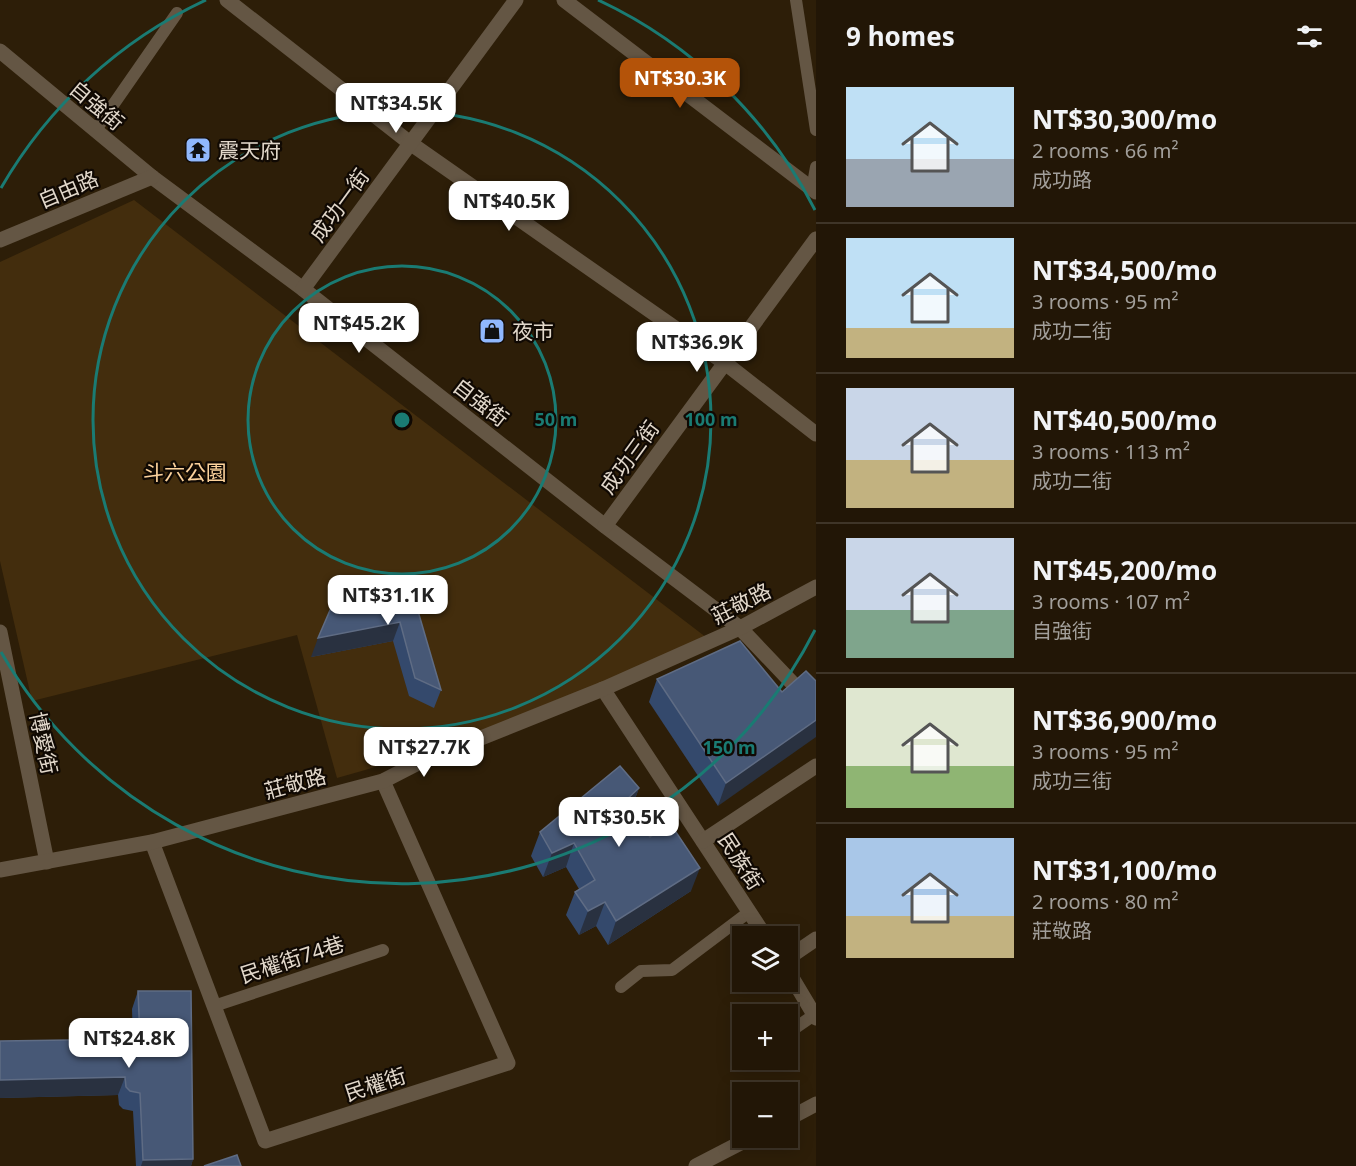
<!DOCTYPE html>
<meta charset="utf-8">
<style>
:root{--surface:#221606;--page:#2a1f10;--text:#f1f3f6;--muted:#a29f9b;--line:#3f3528;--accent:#b45309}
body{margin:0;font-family:"Noto Sans","Noto Sans TC",sans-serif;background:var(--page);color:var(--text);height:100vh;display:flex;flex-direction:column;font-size:22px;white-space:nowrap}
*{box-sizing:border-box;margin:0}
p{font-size:20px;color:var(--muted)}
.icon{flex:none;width:33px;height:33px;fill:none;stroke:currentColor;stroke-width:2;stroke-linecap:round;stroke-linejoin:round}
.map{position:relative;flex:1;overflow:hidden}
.sheet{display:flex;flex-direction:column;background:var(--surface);width:540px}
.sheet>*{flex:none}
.tools{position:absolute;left:732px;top:926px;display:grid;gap:12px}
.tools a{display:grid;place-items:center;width:66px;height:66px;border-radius:0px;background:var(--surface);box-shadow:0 3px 15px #0003,0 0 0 2px var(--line);font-size:30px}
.price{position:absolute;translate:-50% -51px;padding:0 14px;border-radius:12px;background:#fff;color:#222;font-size:20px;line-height:39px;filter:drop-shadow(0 2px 3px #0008)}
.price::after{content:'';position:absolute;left:50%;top:36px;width:18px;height:14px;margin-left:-9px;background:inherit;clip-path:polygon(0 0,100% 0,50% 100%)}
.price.current{background:var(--accent);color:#fff}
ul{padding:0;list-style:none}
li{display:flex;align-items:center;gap:18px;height:150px;padding:0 30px}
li+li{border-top:2px solid var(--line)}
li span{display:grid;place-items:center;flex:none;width:168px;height:120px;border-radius:0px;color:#555}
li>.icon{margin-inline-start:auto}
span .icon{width:72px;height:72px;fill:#fffc;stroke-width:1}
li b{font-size:26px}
h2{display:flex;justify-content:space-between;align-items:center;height:72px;padding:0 30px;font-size:26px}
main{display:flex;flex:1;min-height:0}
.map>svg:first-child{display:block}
</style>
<main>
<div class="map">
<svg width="816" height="1166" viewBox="0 0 816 1166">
<rect width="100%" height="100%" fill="#2d1e08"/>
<path fill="#432d0d" d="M134,200l577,441c-123,49 -246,102 -374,137l-40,-143 -265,66 -32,-140v-299z"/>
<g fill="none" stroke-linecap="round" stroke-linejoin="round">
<g stroke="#645644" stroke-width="12">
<path d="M796,0l20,130"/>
<path d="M95,131l82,-118"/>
<path d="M812,189l4,-22"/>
<path d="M621,987l20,-16 31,-1 77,-58"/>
<path d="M214,1006l169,-56"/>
<path d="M788,1033l26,-18"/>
<path d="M738,1065l9,-6"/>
</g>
<g stroke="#645644" stroke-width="15">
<path d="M227,0l183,143 315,220 91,71"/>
<path d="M564,0l252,192"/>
<path d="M0,51l152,126 151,112 302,237 135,102 76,80"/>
<path d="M0,240l152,-63"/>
<path d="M303,289l213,-289"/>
<path d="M605,526l211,-287"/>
<path d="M0,632l47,230"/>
<path d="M603,689l162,247"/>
<path d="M703,841l113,-75"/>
<path d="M152,842l113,299 243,-78 -125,-282"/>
<path d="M0,870l152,-28 231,-61 33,-17 187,-75 137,-61 76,-41"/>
<path d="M788,958l28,-19"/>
<path d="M788,971l28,47"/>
<path d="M788,1119l28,-15"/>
<path d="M696,1166l56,-29"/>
</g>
</g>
<g fill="#34496c">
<path d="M411,587l30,103 -7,18 -25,-12 -16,-55 -82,16z"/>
<path d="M657,679l125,13 -64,114 -69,-104z"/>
<path d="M639,788l-8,22 60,81 -83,54 -12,-19 -17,9 -13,-20 9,-23 4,-3 -13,-22 -23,10 -12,-21 9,-24z"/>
<path d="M138,991l55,168 -2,7h-55l-3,-55 -10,-2 -4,-4 -1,-10 -118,3v-57l133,-2 -1,-30z"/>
</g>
<g fill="#293140">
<path d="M400,622l-7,19 -82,16 7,-19z"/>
<path d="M816,720v17l-98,69 8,-23z"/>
<path d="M639,788l-9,24 -6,-10z"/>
<path d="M574,843l-8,24 -23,10 9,-24z"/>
<path d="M700,868l-9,23 -83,54 8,-24z"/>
<path d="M605,902l-9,24 -17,9 9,-24z"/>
<path d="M125,1077l-7,18 -118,3v-18z"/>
<path d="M193,1159l-2,7h-50l2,-6z"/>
</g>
<g fill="#475876" stroke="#5f6c84" stroke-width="1.5">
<path d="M411,587l30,103 -26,-12 -15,-56 -82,16 13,-30z"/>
<path d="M740,641l42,51 24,-21 10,10v39l-90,63 -69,-104z"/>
<path d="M620,766l19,22 -15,14 26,35 20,-14 30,45 -84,53 -11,-19 -17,9 -13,-19 20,-12 -21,-37 -22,10 -12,-21z"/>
<path d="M138,991h53l2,168 -50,1 -3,-67 -10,-2 -4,-4 -1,-10 -125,3v-39l140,-2z"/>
<path d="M237,1155l4,11h-37z"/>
</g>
<g fill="none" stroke="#1a7b73" stroke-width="3">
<circle cx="402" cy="420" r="154"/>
<circle cx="402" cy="420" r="309"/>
<path d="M815 630A463 463 0 0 1 1 652M1 188A463 463 0 0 1 206 0M598 0A463 463 0 0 1 815 210"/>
</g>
<defs>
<g id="temple-square" transform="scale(1.35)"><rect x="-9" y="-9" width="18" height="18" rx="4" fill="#90b8fd" stroke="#100903"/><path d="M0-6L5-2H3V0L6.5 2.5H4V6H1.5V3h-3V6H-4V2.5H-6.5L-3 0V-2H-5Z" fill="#111"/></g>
<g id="shop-square" transform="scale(1.35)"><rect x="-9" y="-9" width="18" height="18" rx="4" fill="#90b8fd" stroke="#100903"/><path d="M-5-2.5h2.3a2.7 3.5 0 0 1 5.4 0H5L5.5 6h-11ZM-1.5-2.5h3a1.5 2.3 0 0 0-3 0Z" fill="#111"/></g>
</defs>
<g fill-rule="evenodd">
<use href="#temple-square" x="198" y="150"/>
<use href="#shop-square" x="492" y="331"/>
</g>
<g text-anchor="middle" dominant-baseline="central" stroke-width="4.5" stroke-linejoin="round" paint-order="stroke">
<g font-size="21" fill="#e2d8cb" stroke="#100903">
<text transform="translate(97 105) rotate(40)">自強街</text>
<text transform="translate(68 189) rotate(-23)">自由路</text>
<text transform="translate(339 205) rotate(-54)">成功一街</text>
<text transform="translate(481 402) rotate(38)">自強街</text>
<text transform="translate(629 457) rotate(-54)">成功三街</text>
<text transform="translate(741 603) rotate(-27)">莊敬路</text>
<text transform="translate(44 743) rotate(78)">博愛街</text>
<text transform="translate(295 783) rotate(-15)">莊敬路</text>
<text transform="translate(741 861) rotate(57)">民族街</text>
<text transform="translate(292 959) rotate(-18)">民權街74巷</text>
<text transform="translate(375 1084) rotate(-18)">民權街</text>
</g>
<g font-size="21" fill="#e2d8cb" stroke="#100903" text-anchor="start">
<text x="218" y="150">震天府</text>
<text x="512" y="331">夜市</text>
</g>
<g font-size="21" fill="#fcd29c" stroke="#100903">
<text x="185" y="472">斗六公園</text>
</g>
</g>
<circle cx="402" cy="420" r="9" fill="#1a7b73" stroke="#100903" stroke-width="3"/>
<g font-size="18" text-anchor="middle" font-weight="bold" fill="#1a7b73" stroke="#100903" stroke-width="4.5" stroke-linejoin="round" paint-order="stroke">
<text x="556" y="426">50 m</text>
<text x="711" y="426">100 m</text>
<text x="729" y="754">150 m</text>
</g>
</svg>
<div class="tools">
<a><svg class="icon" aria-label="layers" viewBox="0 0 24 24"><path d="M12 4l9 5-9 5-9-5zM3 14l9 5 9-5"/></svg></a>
<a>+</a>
<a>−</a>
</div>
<b class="price current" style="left:680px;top:109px">NT$30.3K</b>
<b class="price" style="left:396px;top:134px">NT$34.5K</b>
<b class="price" style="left:509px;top:232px">NT$40.5K</b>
<b class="price" style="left:359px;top:354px">NT$45.2K</b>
<b class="price" style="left:697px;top:373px">NT$36.9K</b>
<b class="price" style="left:388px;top:626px">NT$31.1K</b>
<b class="price" style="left:424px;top:778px">NT$27.7K</b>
<b class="price" style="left:619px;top:848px">NT$30.5K</b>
<b class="price" style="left:129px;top:1069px">NT$24.8K</b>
</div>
<section class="sheet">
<h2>9 homes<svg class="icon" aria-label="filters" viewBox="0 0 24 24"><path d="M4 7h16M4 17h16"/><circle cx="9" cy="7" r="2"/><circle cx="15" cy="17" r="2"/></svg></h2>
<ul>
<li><span style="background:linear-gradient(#bfe0f5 60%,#9aa5b1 0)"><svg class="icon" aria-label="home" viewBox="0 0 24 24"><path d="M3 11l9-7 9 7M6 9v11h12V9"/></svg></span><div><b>NT$30,300/mo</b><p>2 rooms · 66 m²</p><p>成功路</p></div></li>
<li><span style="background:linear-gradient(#bfe0f5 75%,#c2b280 0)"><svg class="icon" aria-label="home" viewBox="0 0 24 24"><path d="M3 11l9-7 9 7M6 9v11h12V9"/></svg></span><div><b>NT$34,500/mo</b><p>3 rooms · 95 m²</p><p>成功二街</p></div></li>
<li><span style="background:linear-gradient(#c9d6e8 60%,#c2b280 0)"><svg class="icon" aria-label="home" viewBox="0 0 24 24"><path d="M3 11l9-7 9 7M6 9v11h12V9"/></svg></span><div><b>NT$40,500/mo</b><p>3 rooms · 113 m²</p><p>成功二街</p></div></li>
<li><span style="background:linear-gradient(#c9d6e8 60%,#7fa58c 0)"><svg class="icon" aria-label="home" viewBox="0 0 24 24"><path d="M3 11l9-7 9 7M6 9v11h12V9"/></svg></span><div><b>NT$45,200/mo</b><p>3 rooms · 107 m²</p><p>自強街</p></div></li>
<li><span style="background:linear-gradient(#dfe7d0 65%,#8fb573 0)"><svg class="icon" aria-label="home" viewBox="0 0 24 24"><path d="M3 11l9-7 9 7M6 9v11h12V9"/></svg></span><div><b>NT$36,900/mo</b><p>3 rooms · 95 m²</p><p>成功三街</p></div></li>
<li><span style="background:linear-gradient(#a9c7e8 65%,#c2b280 0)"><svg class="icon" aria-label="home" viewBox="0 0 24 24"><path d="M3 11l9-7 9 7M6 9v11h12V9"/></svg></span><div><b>NT$31,100/mo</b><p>2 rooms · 80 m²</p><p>莊敬路</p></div></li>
</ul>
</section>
</main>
